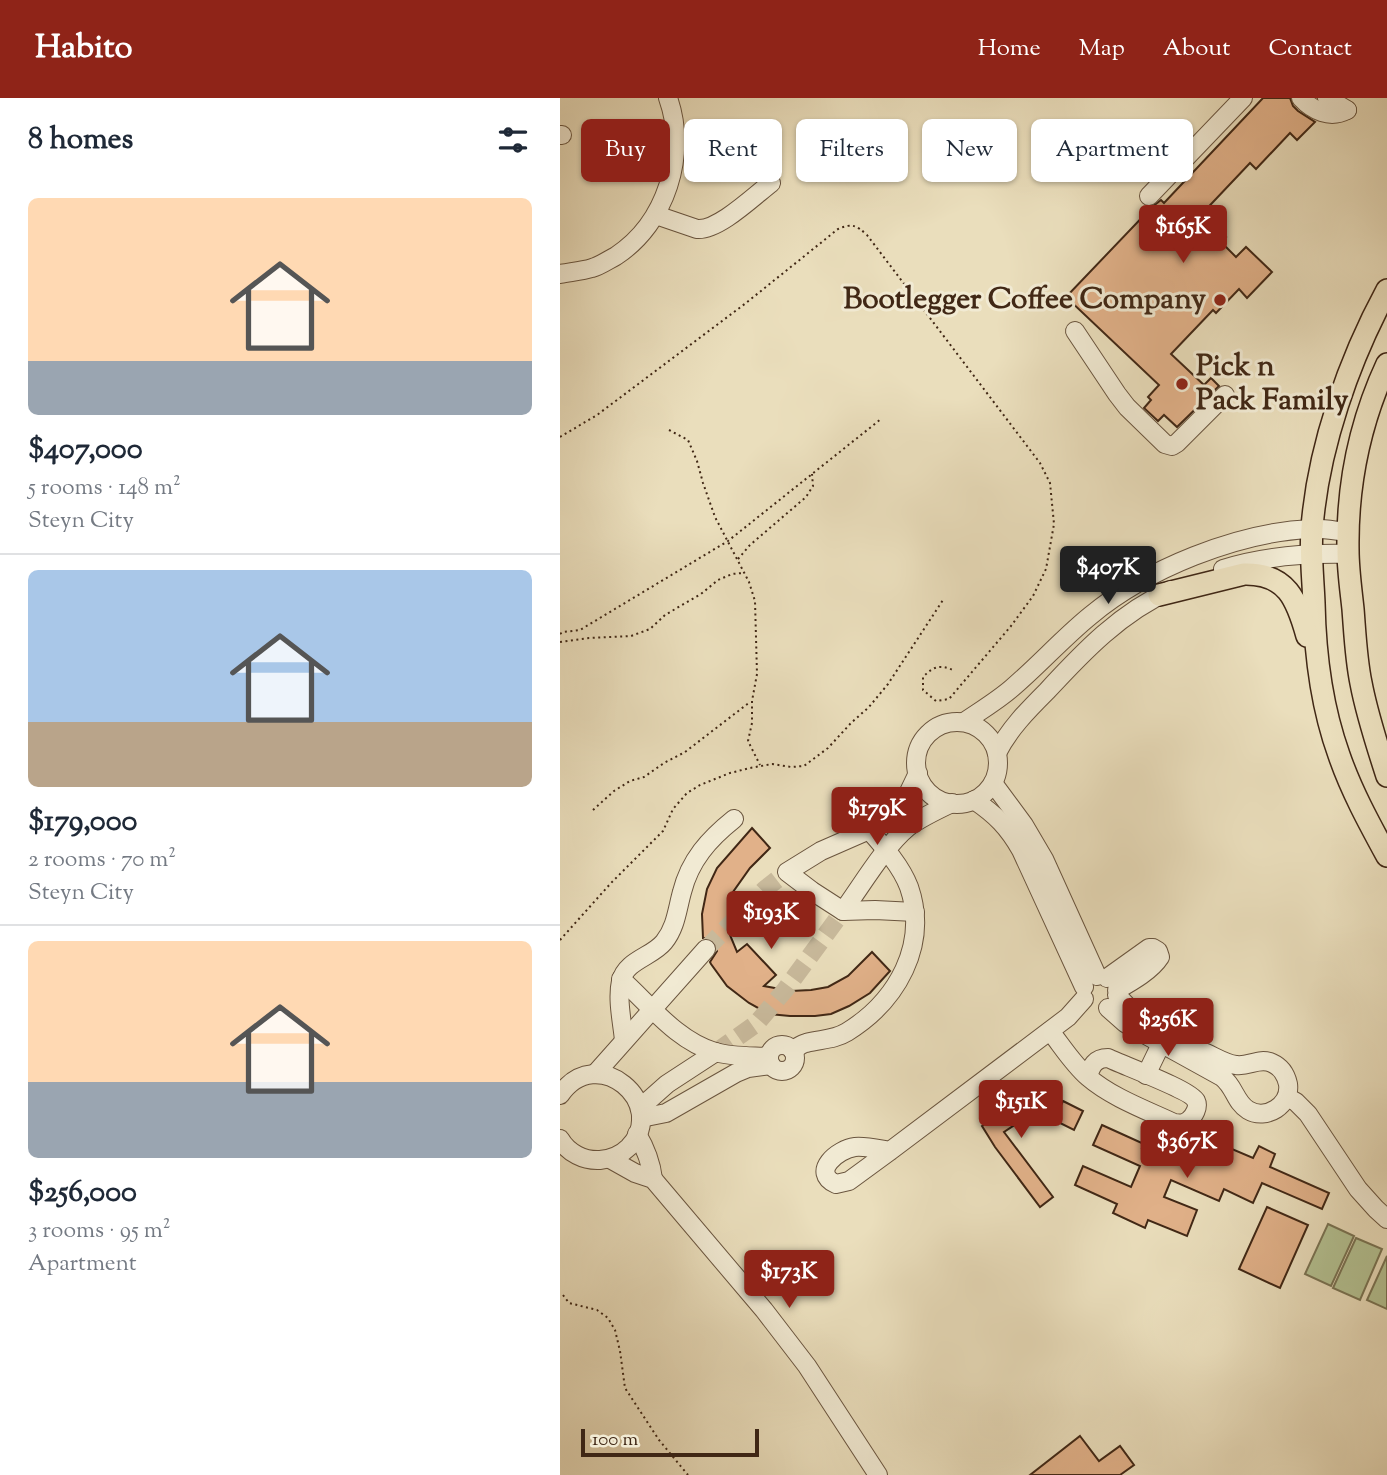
<!DOCTYPE html>
<meta charset="utf-8">
<style>
:root{--surface:#fff;--page:#f6f6f7;--text:#1f2937;--muted:#747a83;--line:#e0e1e3;--accent:#8f2418}
body{margin:0;font-family:"Sorts Mill Goudy",serif;background:var(--page);color:var(--text);height:100vh;display:flex;flex-direction:column;font-size:26px;white-space:nowrap}
*{box-sizing:border-box;margin:0}
p{font-size:23px;color:var(--muted)}
.icon{flex:none;width:38px;height:38px;fill:none;stroke:currentColor;stroke-width:2;stroke-linecap:round;stroke-linejoin:round}
.map{position:relative;flex:1;overflow:hidden}
.sheet{display:flex;flex-direction:column;background:var(--surface);width:560px}
.sheet>*{flex:none}
.top-card{position:absolute;left:21px;top:21px;width:665px;height:63px;display:flex;gap:14px}
.scale{position:absolute;left:21px;bottom:18px;width:178px;box-sizing:border-box;padding-left:7px;border:4px solid #402715;border-top:0;font-size:19px;line-height:24px;white-space:nowrap;color:#402715;-webkit-text-stroke:5px #f1ead3;paint-order:stroke}
.price{position:absolute;translate:-50% -60px;padding:0 16px;border-radius:7px;background:var(--accent);color:#fff;font-size:23px;line-height:46px;filter:drop-shadow(0 2px 4px #0008)}
.price::after{content:'';position:absolute;left:50%;top:42px;width:21px;height:16px;margin-left:-10px;background:inherit;clip-path:polygon(0 0,100% 0,50% 100%)}
.price.selected{background:#222;color:#fff}
ul{padding:0;list-style:none}
li{display:grid;align-content:center;gap:14px;height:371px;padding:0 28px}
li+li{border-top:2px solid var(--line)}
li span{display:grid;place-items:center;height:217px;border-radius:10px;color:#555}
li>.icon{margin-inline-start:auto}
span .icon{width:126px;height:126px;fill:#fffc;stroke-width:1}
li b{font-size:30px}
h2{display:flex;justify-content:space-between;align-items:center;height:84px;padding:0 28px;font-size:30px}
.tag{padding:0 24px;border-radius:10px;background:var(--surface);box-shadow:0 2px 5px #0004;font-size:24px;line-height:63px}
.tag.selected{background:var(--accent);color:#fff}
header{display:flex;align-items:center;gap:42px;box-sizing:border-box;height:98px;padding:0 35px;background:var(--accent);color:#fff}
header strong{font-size:33px}
nav{display:flex;gap:38px;margin-inline-start:auto;font-size:24px}
main{display:flex;flex:1;min-height:0}
.map>svg:first-child{display:block}
</style>
<header>
<strong>Habito</strong>
<nav><a>Home</a><a>Map</a><a>About</a><a>Contact</a></nav>
</header>
<main>
<section class="sheet">
<h2>8 homes<svg class="icon" aria-label="filters" viewBox="0 0 24 24"><path d="M4 7h16M4 17h16"/><circle cx="9" cy="7" r="2"/><circle cx="15" cy="17" r="2"/></svg></h2>
<ul>
<li><span style="background:linear-gradient(#ffd9b3 75%,#9aa5b1 0)"><svg class="icon" aria-label="home" viewBox="0 0 24 24"><path d="M3 11l9-7 9 7M6 9v11h12V9"/></svg></span><div><b>$407,000</b><p>5 rooms · 148 m²</p><p>Steyn City</p></div></li>
<li><span style="background:linear-gradient(#a9c7e8 70%,#b9a48a 0)"><svg class="icon" aria-label="home" viewBox="0 0 24 24"><path d="M3 11l9-7 9 7M6 9v11h12V9"/></svg></span><div><b>$179,000</b><p>2 rooms · 70 m²</p><p>Steyn City</p></div></li>
<li><span style="background:linear-gradient(#ffd9b3 65%,#9aa5b1 0)"><svg class="icon" aria-label="home" viewBox="0 0 24 24"><path d="M3 11l9-7 9 7M6 9v11h12V9"/></svg></span><div><b>$256,000</b><p>3 rooms · 95 m²</p><p>Apartment</p></div></li>
</ul>
</section>
<div class="map">
<svg width="827" height="1377" viewBox="0 0 827 1377">
<rect width="100%" height="100%" fill="#eadebc"/>
<filter id="stains"><feTurbulence type="fractalNoise" baseFrequency=".00286" numOctaves="4"/><feColorMatrix values="0 0 0 0 .2 0 0 0 0 .09 0 0 0 0 .02 0 0 0 .5 -.17"/></filter>
<radialGradient id="worn" r=".72"><stop offset=".6" stop-color="#630" stop-opacity="0"/><stop offset="1" stop-color="#630" stop-opacity=".3"/></radialGradient>
<g fill="#b4c293" stroke="#7a7454" stroke-width="2">
<path d="M768,1126l26,12 -23,50 -26,-12z"/>
<path d="M796,1140l26,11 -22,51 -27,-12z"/>
<path d="M827,1158v53l-20,-9z"/>
</g>
<g fill="#e1b189" stroke="#402715" stroke-width="2">
<path d="M703,0h27l3,8 5,5 17,11 -18,18 -7,-7 -34,36 -6,-6 -54,57 17,16 6,-6 7,7 -5,5 15,15 10,-10 26,25 -25,26 -8,-9 -23,24 -3,-3 -42,44 33,31 7,-7 8,8 -42,41 -13,-12 -6,6 -14,-13 7,-8 -3,-3 11,-12 -93,-88 86,-90 9,-7 3,3z"/>
<path d="M192,730l18,20 -20,20 -17,24 -4,13 -1,13 2,17 7,17 10,-8 29,31 -12,11 27,5 20,-1 17,-3 20,-11 24,-24 18,19 -20,22 -21,13 -18,8 -16,2h-25l-21,-2 -20,-11 -22,-17 -16,-22 -1,-2 7,-11 -3,-10 -5,-3h-6l-1,-24 5,-25 10,-21z"/>
<path d="M487,984l10,15 -53,35 49,65 -13,10 -45,-60 -13,-21z"/>
<path d="M503,1003l20,10 -9,19 -20,-10z"/>
<path d="M542,1027l42,19 -2,4 41,18 2,-4 2,1 12,-28 54,23 6,-12 16,8 -5,13 59,26 -7,16 -60,-26 -9,20 -29,-14 -5,12 -48,-21 -7,17 33,13 -10,26 -39,-16 -3,8 -32,-15 4,-9 -42,-19 8,-19 48,21 9,-21 -47,-21z"/>
<path d="M707,1109l41,18 -28,63 -41,-19z"/>
<path d="M520,1338l19,25 21,-15 14,19 -14,10h-90z"/>
</g>
<g fill="none" stroke-linecap="round" stroke-linejoin="round">
<g stroke="#c8b99b" stroke-width="18" stroke-dasharray="18 9" stroke-linecap="butt">
<path d="M146,851l59,-60 22,-17"/>
<path d="M156,954l40,-28 29,-34 58,-79"/>
</g>
<g stroke="#6a553f" stroke-width="20">
<g id="minor">
<path d="M741,0c12,13 29,21 46,12"/>
<path d="M767,0l20,12"/>
<path d="M0,37h2"/>
<path d="M589,98l94,-98"/>
<path d="M96,117l41,14c21,2 57,-33 74,-46"/>
<path d="M0,176c10,-2 22,-3 32,-6 8,-2 16,-8 24,-12 50,-33 72,-102 52,-158"/>
<path d="M515,233l42,63 10,13 38,37 7,2 5,-3 48,-48"/>
<path d="M663,471c41,-13 82,-16 125,-15"/>
<path d="M404,624c16,-11 33,-21 48,-34 27,-23 51,-50 78,-72 56,-47 148,-84 221,-87 12,-1 25,2 37,3"/>
<circle cx="397" cy="665" r="41"/>
<path d="M437,655c12,-24 31,-43 50,-62 36,-39 74,-79 124,-101"/>
<path d="M433,685l31,42 20,34 53,117"/>
<path d="M414,702c22,15 34,27 47,50l63,137"/>
<path d="M283,813c19,-26 41,-64 65,-84 14,-10 29,-17 44,-24"/>
<path d="M355,814l-40,-2 -32,1 -31,-20 -25,-19 34,-21 48,-21 18,-10 18,-20 13,-27"/>
<path d="M547,880l42,-30h4l5,3 2,6c-9,14 -29,25 -43,33"/>
<path d="M61,881c29,26 56,62 94,73 17,5 37,4 54,5"/>
<path d="M548,910l17,15 12,7 85,47c13,10 13,25 26,33 18,11 43,-5 40,-26 -2,-9 -7,-17 -16,-21 -13,-6 -23,4 -36,2 -10,-1 -21,-8 -30,-12 -17,-7 -34,-13 -49,-22 -16,-9 -28,-23 -40,-36"/>
<path d="M490,933c12,15 23,33 38,46 23,20 58,33 86,46 6,1 10,1 15,-3 5,-4 10,-13 7,-19 -5,-11 -74,-36 -88,-43 -13,0 -17,8 -20,19"/>
<path d="M64,942c-2,-19 -7,-41 -3,-59 5,-21 31,-24 43,-39 12,-15 13,-32 18,-50 8,-32 27,-53 52,-73"/>
<circle cx="222" cy="960" r="13"/>
<path d="M232,952c5,-2 9,-6 14,-7 15,-4 28,-3 41,-11 50,-31 82,-87 62,-145 -8,-21 -25,-40 -40,-57"/>
<path d="M35,976l111,-125"/>
<path d="M586,977l15,-31"/>
<path d="M0,997c37,-54 110,9 69,52 -8,8 -18,12 -29,13 -16,1 -32,-7 -40,-21"/>
<path d="M727,999l9,5 12,12 50,75 18,20 11,10"/>
<path d="M80,1010l27,-24 49,-32"/>
<path d="M81,1020l25,-5 70,-40 12,-5 23,-3"/>
<path d="M77,1036c9,15 14,28 16,45"/>
<path d="M330,1053c-12,-2 -24,-5 -35,-4 -17,2 -45,25 -19,37l13,-3 41,-30 178,-134 16,-18"/>
<path d="M50,1061l25,14 18,6 111,131 43,56 71,109"/>
</g>
</g>
<g stroke="#402715" stroke-width="24">
<g id="major">
<path d="M827,192c-38,70 -69,158 -75,238 -2,25 1,50 2,75 1,51 7,102 25,152 12,35 30,68 48,101"/>
<path d="M827,266c-27,58 -40,122 -39,186 0,20 3,40 5,59 2,25 3,50 8,74 6,32 16,62 26,93"/>
<path d="M599,497l85,-21c43,-1 53,26 63,62"/>
</g>
</g>
<g stroke="#402715" stroke-width="2" stroke-dasharray="2 3.5" stroke-linecap="butt">
<path d="M109,332l19,10 9,21 6,22 12,34 34,65 6,19 2,73 -5,27v22l-4,18 12,24"/>
<path d="M0,339l37,-22 149,-112 92,-74c14,-6 18,-4 29,6l173,228 10,20 4,41 -8,45 -13,27 -22,30 -62,73 -13,2 -13,-11v-13c11,-11 17,-13 32,-6"/>
<path d="M178,461l12,-14 56,-48 7,-11 -1,-12"/>
<path d="M0,536l3,-2 17,-2 148,-89 153,-122"/>
<path d="M0,544l29,-4 42,-2 19,-7 15,-14 36,-21 17,-14 14,-6 11,-1"/>
<path d="M33,712l21,-19 16,-10 14,-4 20,-14 21,-11 65,-50"/>
<path d="M0,842l51,-57 52,-52 10,-22 14,-16 13,-8 30,-12 20,-5 22,-4 19,3 13,-1 24,-18 23,-25 18,-16 19,-23 55,-84"/>
<path d="M3,1197l6,8 28,7 11,8 7,12 5,21 5,37 34,52 29,35"/>
</g>
<use href="#minor" stroke="#f1ead3" stroke-width="18"/>
<use href="#major" stroke="#eadebc" stroke-width="21"/>
</g>
<g fill="#8f2418" stroke="#f1ead3" stroke-width="2.5">
<circle cx="660" cy="202" r="7"/>
<circle cx="622" cy="286" r="7"/>
</g>
<g text-anchor="middle" dominant-baseline="central" stroke-width="6" stroke-linejoin="round" paint-order="stroke">
<g font-size="30" font-weight="bold" fill="#402715" stroke="#f1ead3" text-anchor="end">
<text x="646" y="202">Bootlegger Coffee Company</text>
<text x="636" y="269" text-anchor="start">Pick n<tspan x="636" dy="34">Pack Family</tspan></text>
</g>
</g>
<rect width="100%" height="100%" filter="url(#stains)"/>
<rect width="100%" height="100%" fill="url(#worn)"/>
</svg>
<div class="scale">100 m</div>
<b class="price" style="left:623px;top:167px">$165K</b>
<b class="price selected" style="left:548px;top:508px">$407K</b>
<b class="price" style="left:317px;top:749px">$179K</b>
<b class="price" style="left:211px;top:853px">$193K</b>
<b class="price" style="left:608px;top:960px">$256K</b>
<b class="price" style="left:461px;top:1042px">$151K</b>
<b class="price" style="left:627px;top:1082px">$367K</b>
<b class="price" style="left:229px;top:1212px">$173K</b>
<div class="top-card">
<a class="tag selected">Buy</a>
<a class="tag">Rent</a>
<a class="tag">Filters</a>
<a class="tag">New</a>
<a class="tag">Apartment</a>
</div>
</div>
</main>
